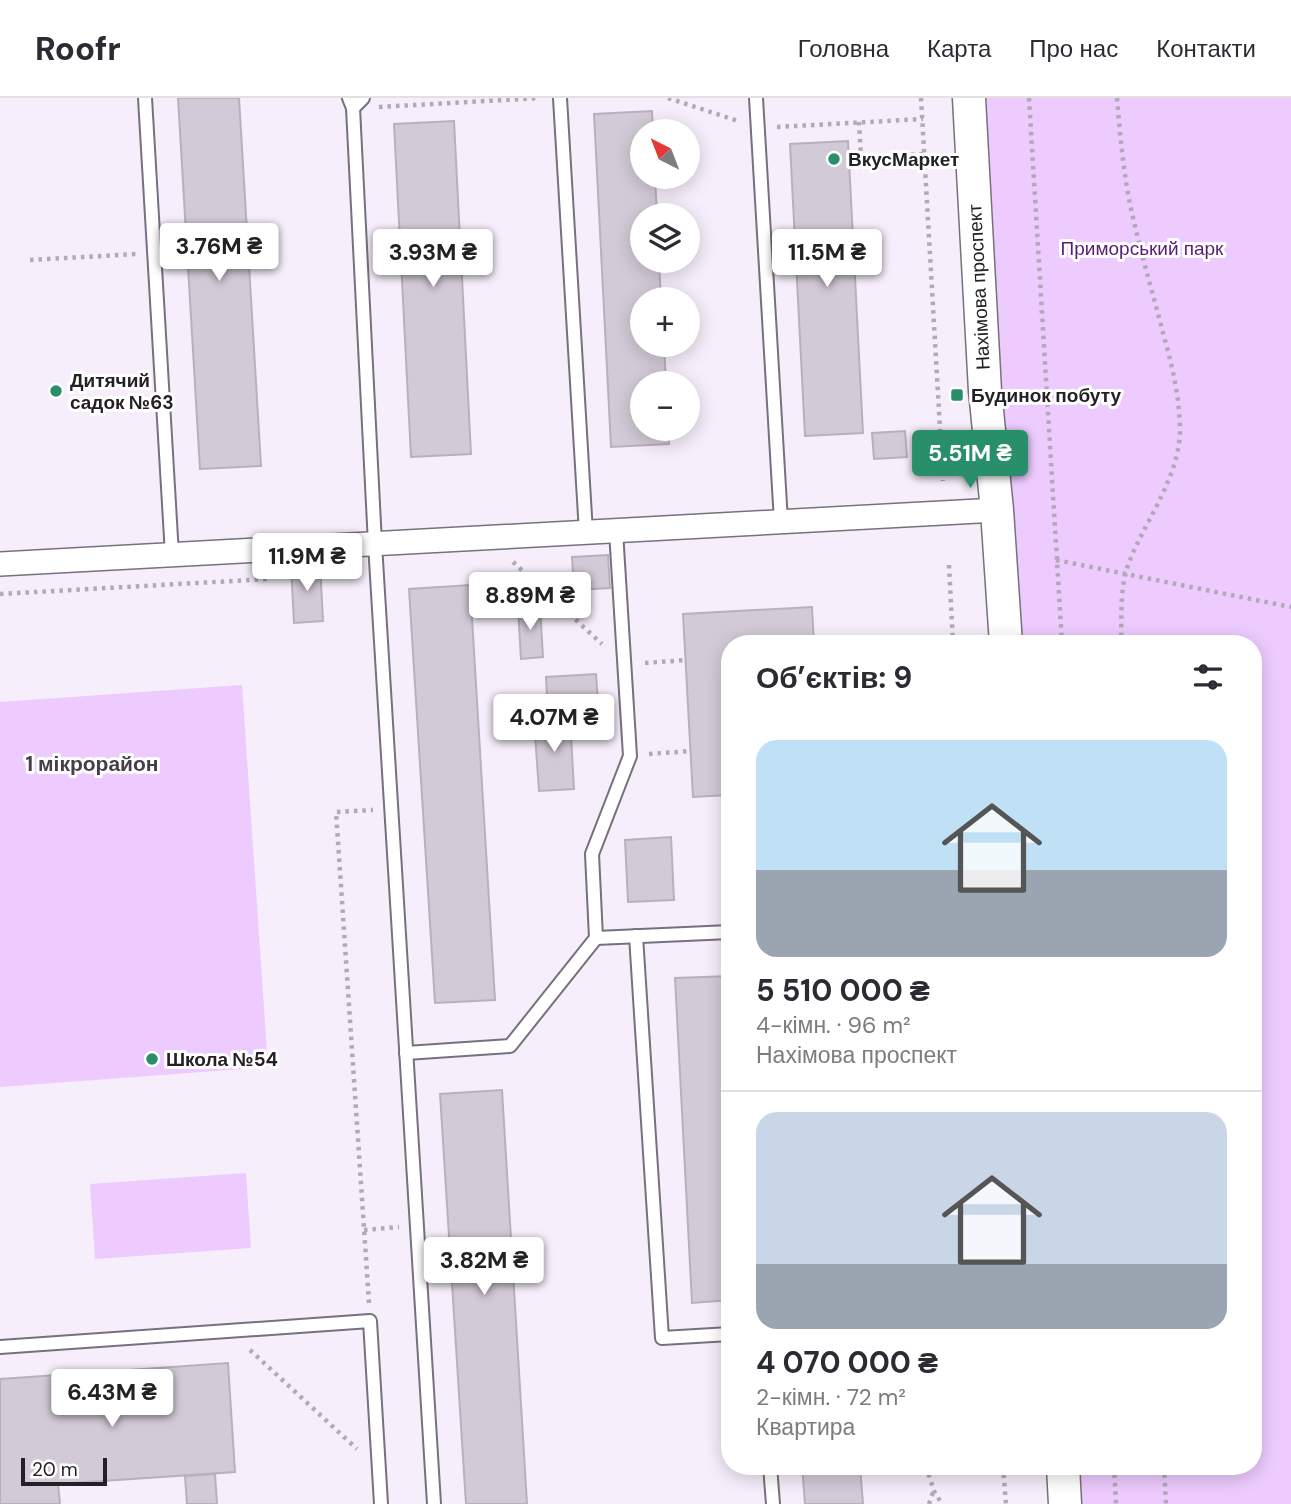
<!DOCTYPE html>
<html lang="uk">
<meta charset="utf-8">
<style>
:root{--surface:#fff;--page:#f7f7f7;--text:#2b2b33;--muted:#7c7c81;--line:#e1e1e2;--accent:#298e6a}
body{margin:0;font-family:"DM Sans",sans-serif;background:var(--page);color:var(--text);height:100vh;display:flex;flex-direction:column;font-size:26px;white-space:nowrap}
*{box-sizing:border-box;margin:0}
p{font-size:23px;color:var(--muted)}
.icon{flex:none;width:38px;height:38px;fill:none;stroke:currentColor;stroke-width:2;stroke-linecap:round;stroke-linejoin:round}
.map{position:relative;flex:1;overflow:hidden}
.drawer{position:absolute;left:721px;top:537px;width:541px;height:840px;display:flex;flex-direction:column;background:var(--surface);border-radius:28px;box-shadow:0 4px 18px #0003}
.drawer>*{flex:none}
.needle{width:46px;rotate:318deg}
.buttons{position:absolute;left:630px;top:21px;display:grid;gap:14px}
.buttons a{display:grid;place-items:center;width:70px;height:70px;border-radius:50%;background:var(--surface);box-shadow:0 4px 18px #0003;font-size:35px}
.scale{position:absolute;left:21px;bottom:18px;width:86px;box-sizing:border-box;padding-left:7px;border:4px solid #242126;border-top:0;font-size:19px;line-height:24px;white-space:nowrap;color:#242126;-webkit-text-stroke:5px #fff;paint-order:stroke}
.price{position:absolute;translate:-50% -60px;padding:0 16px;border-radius:7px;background:#fff;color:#222;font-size:23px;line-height:46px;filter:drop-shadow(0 2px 4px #0008)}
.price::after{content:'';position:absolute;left:50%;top:42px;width:21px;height:16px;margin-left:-10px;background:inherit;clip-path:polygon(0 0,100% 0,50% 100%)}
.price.on{background:var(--accent);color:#fff}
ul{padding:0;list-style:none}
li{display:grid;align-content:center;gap:14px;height:371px;padding:0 35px}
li+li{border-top:2px solid var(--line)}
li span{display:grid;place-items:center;height:217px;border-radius:21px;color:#555}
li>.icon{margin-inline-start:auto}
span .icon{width:126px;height:126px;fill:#fffc;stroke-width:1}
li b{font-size:30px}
h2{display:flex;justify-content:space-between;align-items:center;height:84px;padding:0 35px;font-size:30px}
header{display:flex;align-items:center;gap:42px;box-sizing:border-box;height:98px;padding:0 35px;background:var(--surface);border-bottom:2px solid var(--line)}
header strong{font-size:33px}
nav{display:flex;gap:38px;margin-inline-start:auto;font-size:24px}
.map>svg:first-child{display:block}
</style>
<header>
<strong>Roofr</strong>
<nav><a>Головна</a><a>Карта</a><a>Про нас</a><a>Контакти</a></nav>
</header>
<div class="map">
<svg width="1291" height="1406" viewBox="0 0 1291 1406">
<rect width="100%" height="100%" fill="#f6eefb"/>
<g fill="#edcbfe">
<path d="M983,0h308v1406h-222l-3,-37 187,-1v-822h-237z"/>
<path d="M242,587l26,382 -268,20v-385z"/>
<path d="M246,1075l5,75 -156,11 -5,-75z"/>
</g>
<g fill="#d3cad7" stroke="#b8b0bd" stroke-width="2">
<path d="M178,0h61l22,368 -61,3z"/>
<path d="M652,13l1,20h-11v46h13l2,38h-15v46h17l2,38h-19v46h22l2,38h-24v46h26l1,15 -58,3 -17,-333z"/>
<path d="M454,23l17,333 -60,3 -17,-333z"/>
<path d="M848,43l15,292 -58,3 -15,-292z"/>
<path d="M905,333l2,26 -33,2 -2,-26z"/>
<path d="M608,457l2,33 -36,2 -2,-33z"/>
<path d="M320,466l3,57 -29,2 -3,-58z"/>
<path d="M470,487l25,415 -60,3 -26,-414z"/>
<path d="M540,508l3,51 -22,2 -3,-51z"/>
<path d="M812,509l2,37h-84v151l-37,2 -10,-183z"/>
<path d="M596,576l3,42 -51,3 -2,-42z"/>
<path d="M570,620l4,71 -35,2 -5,-71z"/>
<path d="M671,739l3,63 -46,2 -3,-62z"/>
<path d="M730,878v324l-38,3 -17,-325z"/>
<path d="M502,992l25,414h-61l-26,-410z"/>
<path d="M228,1265l7,109 -177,12 2,20h-60v-125z"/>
<path d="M802,1368h58l3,38h-58z"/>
<path d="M215,1376l2,30h-30l-2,-28z"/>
</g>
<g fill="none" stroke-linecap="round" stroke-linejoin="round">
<g stroke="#78707c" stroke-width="16">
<g id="lane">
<path d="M145,0l27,457"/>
<path d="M349,0l4,10 22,436 59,960"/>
<path d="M560,0l26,435"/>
<path d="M756,0l25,424"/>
<path d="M353,10l10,-10"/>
<path d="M636,838l26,402 68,-4"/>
<path d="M596,840l134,-6"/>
<path d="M406,955l104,-7 86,-108 -4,-84 38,-98 -14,-225"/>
<path d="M0,1249l370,-26 11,183"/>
<path d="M770,1368l3,38"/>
</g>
</g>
<g stroke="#78707c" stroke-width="26">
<path id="street" d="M0,466l997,-54"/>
</g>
<g stroke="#78707c" stroke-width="35">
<g id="secondary">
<path d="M969,0l16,293 12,119 9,134"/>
<path d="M1063,1368l2,38"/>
</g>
</g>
<g stroke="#b1aab5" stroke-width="4.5" stroke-dasharray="3.5 5" stroke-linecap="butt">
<path d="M668,0l70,23"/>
<path d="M921,0l22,383"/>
<path d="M1029,0l33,546"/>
<path d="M1117,0c3,36 6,71 13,106 9,43 22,86 33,129 9,32 17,65 17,99 -2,47 -33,86 -50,128 -11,26 -8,57 -9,84"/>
<path d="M379,9l161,-9"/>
<path d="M859,24l2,35 64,-3"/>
<path d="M777,29l146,-8"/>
<path d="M30,162l106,-6"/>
<path d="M1056,462l235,47"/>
<path d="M513,464l89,82"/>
<path d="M949,467l4,79"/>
<path d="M0,496l268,-15 4,-5"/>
<path d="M645,565l41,-3"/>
<path d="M649,656l41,-3"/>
<path d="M364,1132l35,-3"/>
<path d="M369,1205l-33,-491 37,-2"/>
<path d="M250,1252l107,99"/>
<path d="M926,1368l8,25 8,13"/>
<path d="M1003,1368l3,38"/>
<path d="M1114,1368l2,38"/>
<path d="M1164,1368l2,38"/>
<path d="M929,1406l4,-12"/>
</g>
<use href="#lane" stroke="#fff" stroke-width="12"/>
<use href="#street" stroke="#fff" stroke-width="23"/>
<use href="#secondary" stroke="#fff" stroke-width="32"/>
</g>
<g fill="#298e6a" stroke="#fff" stroke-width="2.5">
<circle cx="834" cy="61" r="7"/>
<circle cx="56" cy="293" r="7"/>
<rect x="950" y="290" width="14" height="14" rx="3.5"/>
<circle cx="152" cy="961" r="7"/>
</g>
<g text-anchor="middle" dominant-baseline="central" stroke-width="6" stroke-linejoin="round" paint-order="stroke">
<g font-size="19" font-weight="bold" fill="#242126" stroke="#fff" text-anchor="start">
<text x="848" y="61">ВкусМаркет</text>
<text x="70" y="282">Дитячий<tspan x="70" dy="22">садок №63</tspan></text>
<text x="971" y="297">Будинок побуту</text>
<text x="166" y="961">Школа №54</text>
</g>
<g font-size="19" fill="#5a1b72" stroke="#fff">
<text x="1142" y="150">Приморський парк</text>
</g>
<g font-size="19" fill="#242126" stroke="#fff">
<text transform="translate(979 189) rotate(-93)">Нахімова проспект</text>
</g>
<g font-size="21" font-weight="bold" fill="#453e48" stroke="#fff">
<text x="92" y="666">1 мікрорайон</text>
</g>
</g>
</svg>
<div class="buttons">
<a><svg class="needle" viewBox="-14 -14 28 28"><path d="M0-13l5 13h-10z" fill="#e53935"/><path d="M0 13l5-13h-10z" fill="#7c7c81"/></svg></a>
<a><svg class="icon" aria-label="layers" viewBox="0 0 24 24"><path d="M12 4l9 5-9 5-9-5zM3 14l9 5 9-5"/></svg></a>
<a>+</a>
<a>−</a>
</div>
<div class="scale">20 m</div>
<b class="price" style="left:219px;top:185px">3.76M ₴</b>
<b class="price" style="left:433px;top:191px">3.93M ₴</b>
<b class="price" style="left:827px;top:191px">11.5M ₴</b>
<b class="price on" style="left:970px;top:392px">5.51M ₴</b>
<b class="price" style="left:307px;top:495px">11.9M ₴</b>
<b class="price" style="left:530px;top:534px">8.89M ₴</b>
<b class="price" style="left:554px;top:656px">4.07M ₴</b>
<b class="price" style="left:484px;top:1199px">3.82M ₴</b>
<b class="price" style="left:112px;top:1331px">6.43M ₴</b>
<section class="drawer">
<h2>Об’єктів: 9<svg class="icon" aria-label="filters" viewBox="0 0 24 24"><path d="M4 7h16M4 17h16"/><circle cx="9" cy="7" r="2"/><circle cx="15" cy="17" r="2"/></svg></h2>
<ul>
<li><span style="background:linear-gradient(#bfe0f5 60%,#9aa5b1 0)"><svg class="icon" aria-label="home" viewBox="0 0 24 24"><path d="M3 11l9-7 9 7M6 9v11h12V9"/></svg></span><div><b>5 510 000 ₴</b><p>4-кімн. · 96 m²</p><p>Нахімова проспект</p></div></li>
<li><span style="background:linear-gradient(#c9d6e8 70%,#9aa5b1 0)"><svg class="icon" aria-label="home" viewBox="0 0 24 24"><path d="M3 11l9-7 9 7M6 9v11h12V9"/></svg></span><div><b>4 070 000 ₴</b><p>2-кімн. · 72 m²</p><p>Квартира</p></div></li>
</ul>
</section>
</div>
